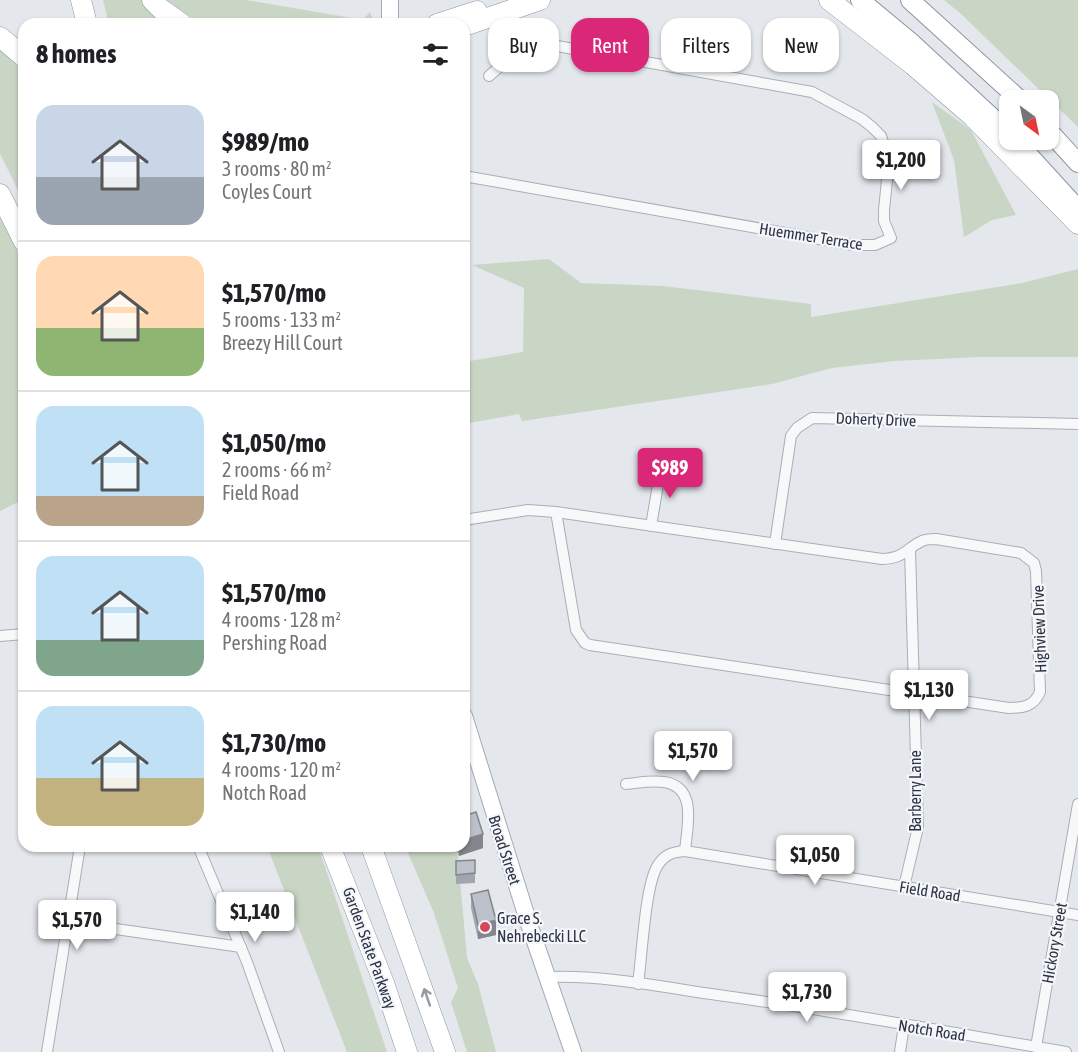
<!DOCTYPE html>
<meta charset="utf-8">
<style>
:root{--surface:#fff;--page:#f2f2f2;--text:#202124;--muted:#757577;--line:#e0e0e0;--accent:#db2777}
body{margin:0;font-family:"Asap Condensed",sans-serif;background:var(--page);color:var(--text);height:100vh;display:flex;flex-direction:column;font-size:22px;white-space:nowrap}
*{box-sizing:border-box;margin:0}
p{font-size:20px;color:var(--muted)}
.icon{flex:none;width:33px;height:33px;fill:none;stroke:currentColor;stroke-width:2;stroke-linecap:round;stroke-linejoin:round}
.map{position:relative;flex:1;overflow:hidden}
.details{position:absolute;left:18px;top:18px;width:452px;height:834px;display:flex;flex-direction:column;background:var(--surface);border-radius:18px;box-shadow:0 2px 4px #0004}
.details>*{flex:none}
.guide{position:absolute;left:488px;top:18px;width:500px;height:54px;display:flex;gap:12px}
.needle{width:39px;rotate:147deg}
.buttons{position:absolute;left:999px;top:90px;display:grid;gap:12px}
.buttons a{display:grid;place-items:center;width:60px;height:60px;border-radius:12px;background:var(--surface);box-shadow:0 2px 4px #0004;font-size:30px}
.price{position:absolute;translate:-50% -51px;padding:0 14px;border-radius:6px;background:#fff;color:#222;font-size:20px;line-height:39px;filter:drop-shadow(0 2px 3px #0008)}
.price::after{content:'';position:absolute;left:50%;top:36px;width:18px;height:14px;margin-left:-9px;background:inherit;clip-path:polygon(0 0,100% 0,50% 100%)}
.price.current{background:var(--accent);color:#fff}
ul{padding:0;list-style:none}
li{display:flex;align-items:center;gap:18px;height:150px;padding:0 18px}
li+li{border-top:2px solid var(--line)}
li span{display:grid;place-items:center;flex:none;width:168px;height:120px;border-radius:18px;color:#555}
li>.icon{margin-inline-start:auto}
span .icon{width:72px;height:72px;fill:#fffc;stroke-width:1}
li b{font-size:26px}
h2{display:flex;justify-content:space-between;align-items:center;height:72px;padding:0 18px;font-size:26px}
.pill{padding:0 21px;border-radius:18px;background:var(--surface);box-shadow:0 2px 4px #0004;font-size:21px;line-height:54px}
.pill.current{background:var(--accent);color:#fff}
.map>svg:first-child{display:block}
</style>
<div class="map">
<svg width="1078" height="1052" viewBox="0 0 1078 1052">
<rect width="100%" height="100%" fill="#e4e7ec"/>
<g fill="#c9d6c5">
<path d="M103,0h40l27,24h-61z"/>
<path d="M166,0h80l117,20 7,-8 4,12h-173z"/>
<path d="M944,0h134v127l-118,-114z"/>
<path d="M0,49l24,20v133l-24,-48z"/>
<path d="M932,102l39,28 45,85 -24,5 -28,17 -10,-77z"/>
<path d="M0,218l24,45v239l-8,1 -16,8z"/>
<path d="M549,259l32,24 82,3 148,18v13l211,-34 56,-14v88h-98l-86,4 -62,7 -60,16 -250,37 -3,-7 -55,10v-62l59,-10 1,-64 -52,-23z"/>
<path d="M267,846h51l69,206h-40z"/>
<path d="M405,846h52l10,112 11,26 18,68h-29l-16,-50 7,-14 -24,-75z"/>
</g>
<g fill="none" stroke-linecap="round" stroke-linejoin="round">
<g stroke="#a9aeb7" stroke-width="12">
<g id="minor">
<path d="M464,176l389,69h22l16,-7 -7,-17v-11l5,-50 -8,-24 -9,-9 -10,-8 -50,-27 -255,-46c-31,2 -46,10 -68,30"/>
<path d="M464,520l64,-10 28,2 326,47c23,-1 23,-10 40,-18 4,-2 10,-2 14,-2l85,14 13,10 2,8 4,121c-6,14 -16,16 -31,16l-419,-63 -5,-2 -9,-13 -20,-118"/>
<path d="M651,526l10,-59"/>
<path d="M775,544l16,-108 6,-8 15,-10 266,6"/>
<path d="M0,636l24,-2"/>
<path d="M626,784c12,-1 26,-4 38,-2 34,5 23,45 21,69"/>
<path d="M198,846l49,116 32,90"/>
<path d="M904,887l14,-60 -8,-277"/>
<path d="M67,922l174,25"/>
<path d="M548,977c54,-2 109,9 163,17 119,16 237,38 355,58"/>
<path d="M638,984c4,-27 7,-100 20,-119 7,-11 15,-13 27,-14l393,64"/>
<path d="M1036,1047l42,-243"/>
<path d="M47,1052l33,-206"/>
<path d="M900,1052l4,-27"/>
</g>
</g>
<g stroke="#a3abb8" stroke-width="18">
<g id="primary">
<path d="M390,0v24"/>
<path d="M464,716l65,208 44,128"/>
</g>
</g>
<g stroke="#8b94a3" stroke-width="20">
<g id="trunk">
<path d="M860,0l53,44 97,90"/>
<path d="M910,0l110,100"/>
<path d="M1048,130l30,33"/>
<path d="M1015,140l63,69"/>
</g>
</g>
<g stroke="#8b94a3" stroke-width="21">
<g id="motorway">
<path d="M81,0l6,24"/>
<path d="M152,0l9,9 21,15"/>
<path d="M829,0l84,65 59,51 106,108"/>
<path d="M437,24l40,-13"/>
<path d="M464,26l76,-26"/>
<path d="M0,37l24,20"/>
<path d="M0,194l24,48"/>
<path d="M330,846l54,137 23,69"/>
<path d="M371,846l74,206"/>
</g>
</g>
<use href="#minor" stroke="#f7f8fa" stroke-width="10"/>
<use href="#primary" stroke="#fff" stroke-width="16"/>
<use href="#trunk" stroke="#fff" stroke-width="18"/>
<use href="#motorway" stroke="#fff" stroke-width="20"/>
</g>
<g fill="#a1a5ae">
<path d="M456,846h8l19,2 -24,8z"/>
<path d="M456,861l19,12v10l-19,1z"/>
<path d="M471,894l25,41 -18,4 -7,-31z"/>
</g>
<g fill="#83868d">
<path d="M483,834v14l-24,8v-10h5v-6z"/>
<path d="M496,920v15l-18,4v-14z"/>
</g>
<g fill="#bbc0ca" stroke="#83868d" stroke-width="1.5">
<path d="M476,812l7,22 -19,6v-24z"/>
<path d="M475,860v13l-19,2v-14z"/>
<path d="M488,890l8,30 -18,5 -7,-31z"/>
</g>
<defs><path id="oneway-shaft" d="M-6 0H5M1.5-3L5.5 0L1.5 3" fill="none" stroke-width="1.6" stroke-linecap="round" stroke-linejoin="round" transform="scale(1.5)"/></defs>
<use stroke="#959aa2" href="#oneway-shaft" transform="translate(427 997) rotate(-109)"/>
<circle fill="#d1495b" stroke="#f4f6f9" stroke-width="2" cx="485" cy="927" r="6"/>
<g text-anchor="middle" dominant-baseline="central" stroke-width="4.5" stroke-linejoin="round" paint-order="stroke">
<g font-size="16" fill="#2b3445" stroke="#f4f6f9">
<text transform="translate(811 236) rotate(9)">Huemmer Terrace</text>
<text transform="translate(876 419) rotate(2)">Doherty Drive</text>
<text transform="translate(1039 629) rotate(-92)">Highview Drive</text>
<text transform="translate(915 791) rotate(-90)">Barberry Lane</text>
<text transform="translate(505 850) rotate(72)">Broad Street</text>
<text transform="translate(930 891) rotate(9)">Field Road</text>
<text transform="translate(1054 943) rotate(-80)">Hickory Street</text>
<text transform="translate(370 948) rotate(70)">Garden State Parkway</text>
<text transform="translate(932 1030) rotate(9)">Notch Road</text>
</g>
<g font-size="16" fill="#2b3445" stroke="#f4f6f9" text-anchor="start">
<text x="497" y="918">Grace S.<tspan x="497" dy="18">Nehrebecki LLC</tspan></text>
</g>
</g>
</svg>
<div class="buttons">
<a><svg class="needle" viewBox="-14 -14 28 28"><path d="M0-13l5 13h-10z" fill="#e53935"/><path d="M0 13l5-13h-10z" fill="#757577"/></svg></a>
</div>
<b class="price" style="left:901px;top:191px">$1,200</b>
<b class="price current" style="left:670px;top:499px">$989</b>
<b class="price" style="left:929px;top:721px">$1,130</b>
<b class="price" style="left:693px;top:782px">$1,570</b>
<b class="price" style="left:815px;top:886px">$1,050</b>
<b class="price" style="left:255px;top:943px">$1,140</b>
<b class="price" style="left:77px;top:951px">$1,570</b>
<b class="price" style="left:807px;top:1023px">$1,730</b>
<div class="guide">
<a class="pill">Buy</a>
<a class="pill current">Rent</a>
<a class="pill">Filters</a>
<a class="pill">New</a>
</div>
<section class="details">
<h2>8 homes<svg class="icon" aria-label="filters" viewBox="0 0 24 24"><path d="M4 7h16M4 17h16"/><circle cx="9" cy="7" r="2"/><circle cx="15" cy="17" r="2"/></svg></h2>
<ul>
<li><span style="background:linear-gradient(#c9d6e8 60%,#9aa5b1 0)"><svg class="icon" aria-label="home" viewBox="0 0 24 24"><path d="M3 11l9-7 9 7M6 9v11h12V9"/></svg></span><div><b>$989/mo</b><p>3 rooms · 80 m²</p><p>Coyles Court</p></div></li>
<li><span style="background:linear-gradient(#ffd9b3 60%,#8fb573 0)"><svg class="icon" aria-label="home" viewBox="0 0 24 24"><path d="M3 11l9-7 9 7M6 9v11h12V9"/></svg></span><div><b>$1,570/mo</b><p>5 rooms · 133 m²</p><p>Breezy Hill Court</p></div></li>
<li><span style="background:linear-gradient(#bfe0f5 75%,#b9a48a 0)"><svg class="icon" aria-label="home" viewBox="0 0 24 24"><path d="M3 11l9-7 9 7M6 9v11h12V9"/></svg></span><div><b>$1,050/mo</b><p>2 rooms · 66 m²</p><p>Field Road</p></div></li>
<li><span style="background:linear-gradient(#bfe0f5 70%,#7fa58c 0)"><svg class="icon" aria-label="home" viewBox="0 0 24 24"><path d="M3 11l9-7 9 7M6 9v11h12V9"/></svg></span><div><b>$1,570/mo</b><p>4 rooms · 128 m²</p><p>Pershing Road</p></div></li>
<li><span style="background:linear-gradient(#bfe0f5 60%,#c2b280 0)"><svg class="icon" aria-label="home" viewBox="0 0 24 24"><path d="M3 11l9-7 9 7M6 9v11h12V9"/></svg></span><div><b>$1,730/mo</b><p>4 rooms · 120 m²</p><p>Notch Road</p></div></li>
</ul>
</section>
</div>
